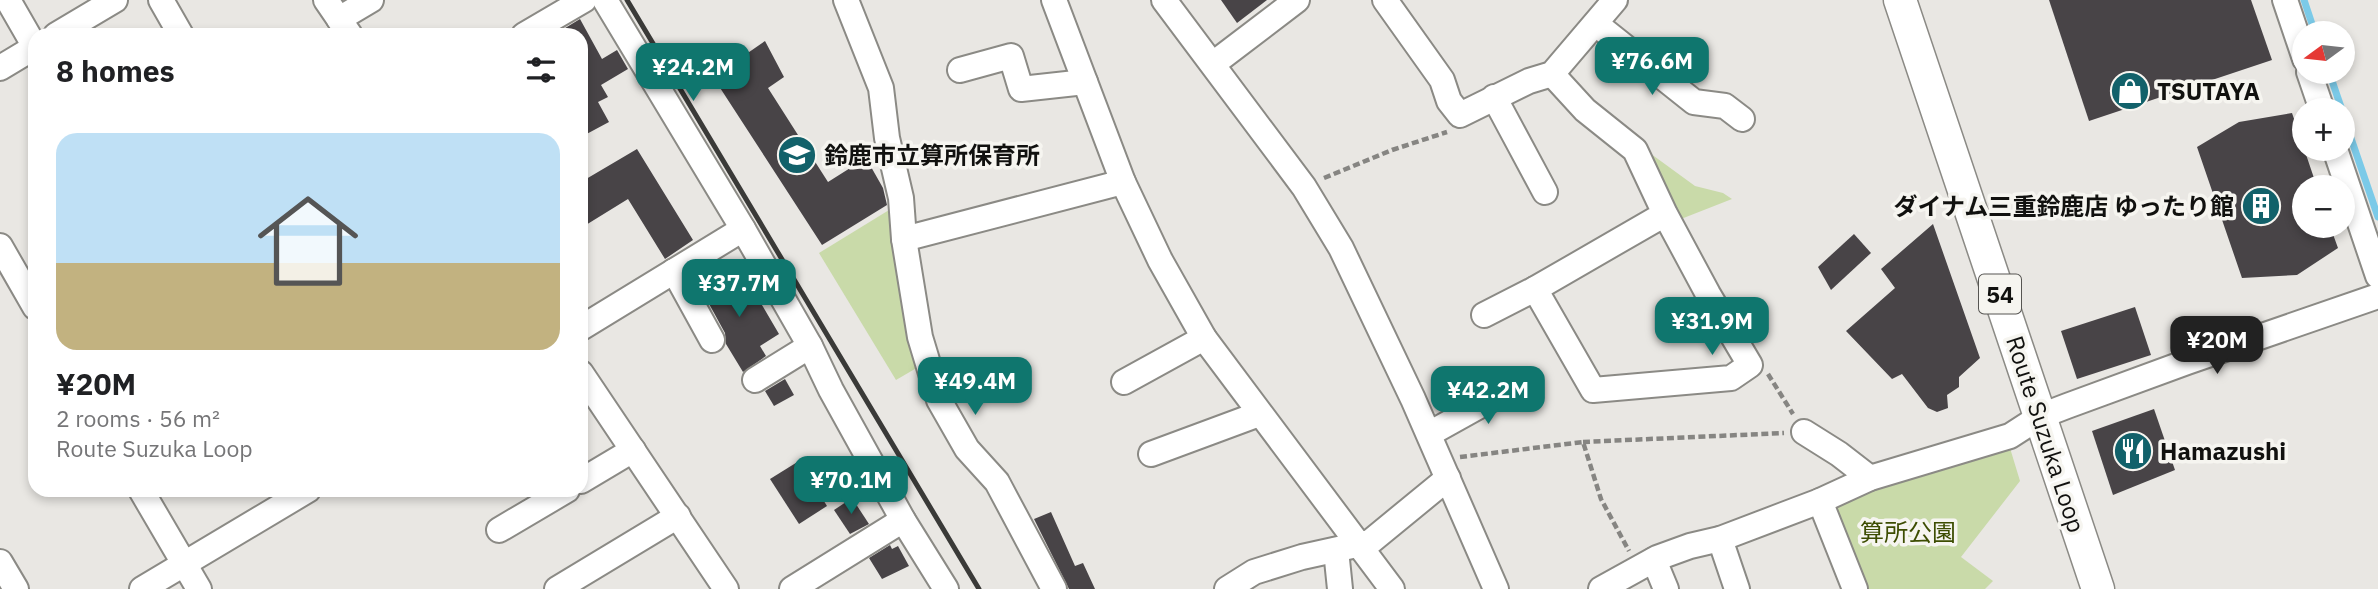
<!DOCTYPE html>
<meta charset="utf-8">
<style>
:root{--surface:#fff;--page:#f6f6f6;--text:#202124;--muted:#757577;--line:#e0e0e0;--accent:#0f766e}
body{margin:0;font-family:"IBM Plex Sans","Noto Sans JP",sans-serif;background:var(--page);color:var(--text);height:100vh;display:flex;flex-direction:column;font-size:26px;white-space:nowrap}
*{box-sizing:border-box;margin:0}
p{font-size:23px;color:var(--muted)}
.icon{flex:none;width:38px;height:38px;fill:none;stroke:currentColor;stroke-width:2;stroke-linecap:round;stroke-linejoin:round}
.map{position:relative;flex:1;overflow:hidden}
.details{position:absolute;left:28px;top:28px;width:560px;height:469px;display:flex;flex-direction:column;background:var(--surface);border-radius:21px;box-shadow:0 4px 10px #0003}
.details>*{flex:none}
.needle{width:46px;rotate:255deg}
.controls{position:absolute;left:2292px;top:21px;display:grid;gap:14px}
.controls a{display:grid;place-items:center;width:63px;height:63px;border-radius:50%;background:var(--surface);box-shadow:0 4px 10px #0003;font-size:35px}
.price{position:absolute;translate:-50% -60px;padding:0 16px;border-radius:14px;background:var(--accent);color:#fff;font-size:23px;line-height:46px;filter:drop-shadow(0 2px 4px #0008)}
.price::after{content:'';position:absolute;left:50%;top:42px;width:21px;height:16px;margin-left:-10px;background:inherit;clip-path:polygon(0 0,100% 0,50% 100%)}
.price.current{background:#222;color:#fff}
ul{padding:0;list-style:none}
li{display:grid;align-content:center;gap:14px;height:371px;padding:0 28px}
li+li{border-top:2px solid var(--line)}
li span{display:grid;place-items:center;height:217px;border-radius:21px;color:#555}
li>.icon{margin-inline-start:auto}
span .icon{width:126px;height:126px;fill:#fffc;stroke-width:1}
li b{font-size:30px}
h2{display:flex;justify-content:space-between;align-items:center;height:84px;padding:0 28px;font-size:30px}
.map>svg:first-child{display:block}
</style>
<div class="map">
<svg width="2378" height="589" viewBox="0 0 2378 589">
<rect width="100%" height="100%" fill="#e9e7e3"/>
<g fill="#c9daa9">
<path d="M1647,151l48,35 28,7 9,6 -51,20z"/>
<path d="M894,207l26,159 -24,14 -77,-127z"/>
<path d="M2010,448l10,33 -59,76 32,24 -8,8h-124l-31,-90z"/>
</g>
<g fill="none" stroke-linecap="round" stroke-linejoin="round">
<g stroke="#7bcae8" stroke-width="7">
<path d="M2304,0l11,33"/>
<path d="M2329,72l13,38"/>
<path d="M2343,115l35,102"/>
</g>
</g>
<g fill="#484447">
<path d="M1221,0h46l-30,23z"/>
<path d="M2049,0h202l21,60 -183,61z"/>
<path d="M580,19l22,40 15,-9 11,19 -27,16 7,12 -10,5 11,20 -28,15v-102h-22l-2,-2z"/>
<path d="M765,41l19,36 -16,11 60,94 38,-24 17,30 4,17 -65,40 -109,-168z"/>
<path d="M2292,113l25,74h-12v39h25l8,22 -41,27 -55,3 -45,-131 42,-25z"/>
<path d="M637,149l56,91 -28,19 -37,-60 -47,29v-46z"/>
<path d="M1933,224l47,134 -21,19v10l-12,8 1,13 -11,4 -9,-4 -26,-34 -10,5 -46,-48 49,-43 -14,-19z"/>
<path d="M1854,234l17,19 -40,37 -13,-23z"/>
<path d="M717,268l18,31 17,-11 27,46 -19,12 6,10 -23,16 -17,-28 -1,-11 -29,-53z"/>
<path d="M2135,307l16,48 -74,24 -16,-48z"/>
<path d="M785,379l9,16 -20,11 -9,-15z"/>
<path d="M2154,409l21,61 -62,25 -21,-64z"/>
<path d="M799,461l28,45 -28,18 -29,-45z"/>
<path d="M852,498l17,26 -19,10 -16,-24z"/>
<path d="M1051,512l24,54 8,-3 12,26h-26l-35,-70z"/>
<path d="M890,545l2,4 6,-3 11,20 -27,13 -13,-21z"/>
</g>
<g fill="none" stroke-linecap="round" stroke-linejoin="round">
<g stroke="#8b8a85" stroke-width="28">
<g id="minor">
<path d="M8,0l27,47"/>
<path d="M161,0l20,35"/>
<path d="M326,0l24,35"/>
<path d="M605,0l138,229 67,117 21,44 72,130 43,69"/>
<path d="M846,0l35,88 6,50 14,60 3,41 16,98 19,63 28,49 30,33 57,107"/>
<path d="M1054,0l69,182 37,78 44,78 188,251"/>
<path d="M1164,0l140,187 37,61 72,151 83,190"/>
<path d="M1385,0l57,80 7,21 11,14 69,-34 23,-7 63,-74"/>
<path d="M2285,0l20,59"/>
<path d="M339,19l32,-19"/>
<path d="M1596,24l98,78 31,4 17,13"/>
<path d="M56,35l59,-35"/>
<path d="M524,35l60,-35"/>
<path d="M1213,64l84,-64"/>
<path d="M0,68l35,-21"/>
<path d="M960,70l51,-14 10,33 64,-7"/>
<path d="M2309,72l13,38"/>
<path d="M1552,74l33,36 50,40 30,64 43,80 42,71 -19,13 -138,12 -58,-101 130,-75"/>
<path d="M1494,97l51,95"/>
<path d="M2335,149l43,127"/>
<path d="M904,239l219,-57"/>
<path d="M0,246l35,61"/>
<path d="M674,271l38,69"/>
<path d="M1484,315l51,-26"/>
<path d="M581,328l162,-99"/>
<path d="M581,373l145,216"/>
<path d="M755,380l55,-34"/>
<path d="M1124,382l80,-44"/>
<path d="M1804,432l35,22 31,24"/>
<path d="M1429,434l97,-54"/>
<path d="M1151,454l108,-40"/>
<path d="M581,481l52,-31"/>
<path d="M141,490l58,99"/>
<path d="M1820,501l35,88"/>
<path d="M499,530l68,-40"/>
<path d="M1720,539l17,50"/>
<path d="M1336,550l4,39"/>
<path d="M1654,560l12,29"/>
<path d="M0,562l16,27"/>
<path d="M142,589l166,-99"/>
<path d="M557,589l121,-73"/>
<path d="M792,589l111,-69"/>
<path d="M1227,589l27,-17 48,-15 68,-15 78,-64"/>
<path d="M1601,589l56,-31 33,-12 30,-7 100,-38 50,-23 140,-42 31,-20 26,-10 120,-44 191,-66"/>
</g>
</g>
<g stroke="#8b8a85" stroke-width="35">
<path id="major" d="M1900,0l198,589"/>
</g>
<g stroke="#868582" stroke-width="4.5" stroke-dasharray="7 3.5" stroke-linecap="butt">
<path d="M1324,178l68,-28 55,-18"/>
<path d="M1768,374l25,40"/>
<path d="M1583,442l201,-9"/>
<path d="M1460,457l123,-15 18,57 28,52"/>
</g>
<use href="#minor" stroke="#fff" stroke-width="24"/>
<use href="#major" stroke="#fff" stroke-width="32"/>
<path stroke="#3a3a38" stroke-width="5" d="M627,0l352,589"/>
</g>
<defs>
<g id="shop-disc" transform="scale(2.0125)"><circle r="9.5" fill="#12616a" stroke="#f6f5f0"/><path d="M-5-2.5h2.3a2.7 3.5 0 0 1 5.4 0H5L5.5 6h-11ZM-1.5-2.5h3a1.5 2.3 0 0 0-3 0Z" fill="#fff"/></g>
<g id="school-disc" transform="scale(2.0125)"><circle r="9.5" fill="#12616a" stroke="#f6f5f0"/><path d="M0-5L7-2L0 1L-7-2ZM-4 1L0 2.5L4 1V4Q0 6-4 4Z" fill="#fff"/></g>
<g id="building-disc" transform="scale(2.0125)"><circle r="9.5" fill="#12616a" stroke="#f6f5f0"/><path d="M-4-6H4V6H1V3H-1V6H-4ZM-2.5-4.3h1.7v1.8h-1.7ZM.8-4.3h1.7v1.8H.8ZM-2.5-1h1.7V.8h-1.7ZM.8-1h1.7V.8H.8Z" fill="#fff"/></g>
<g id="restaurant-disc" transform="scale(2.0125)"><circle r="9.5" fill="#12616a" stroke="#f6f5f0"/><path d="M-5-6h1v4h1v-4h1v4h1v-4h1v5L-1.5 .5V6h-2V.5L-5-1ZM5-6V6H3V1.5H1.5Q1.5-4 5-6Z" fill="#fff"/></g>
</defs>
<g fill-rule="evenodd">
<use href="#shop-disc" x="2130" y="91"/>
<use href="#school-disc" x="797" y="155"/>
<use href="#building-disc" x="2261" y="206"/>
<use href="#restaurant-disc" x="2133" y="451"/>
</g>
<g text-anchor="middle" dominant-baseline="central" stroke-width="7" stroke-linejoin="round" paint-order="stroke">
<rect fill="#f6f5f0" stroke="#565552" stroke-width="2" x="1979" y="274.5" width="42" height="39" rx="5"/>
<g font-size="23" font-weight="bold" fill="#11110f">
<text x="2000" y="294">54</text>
</g>
<g font-size="24" font-weight="bold" fill="#11110f" stroke="#f6f5f0" text-anchor="start">
<text x="2157" y="91">TSUTAYA</text>
<text x="824" y="155">鈴鹿市立算所保育所</text>
<text x="2234" y="206" text-anchor="end">ダイナム三重鈴鹿店 ゆったり館</text>
<text x="2160" y="451">Hamazushi</text>
</g>
<g font-size="24" fill="#11110f" stroke="#f6f5f0">
<text transform="translate(2046 434) rotate(72)">Route Suzuka Loop</text>
</g>
<g font-size="24" fill="#3d4d02" stroke="#f6f5f0">
<text x="1908" y="532">算所公園</text>
</g>
</g>
</svg>
<div class="controls">
<a><svg class="needle" viewBox="-14 -14 28 28"><path d="M0-13l5 13h-10z" fill="#e53935"/><path d="M0 13l5-13h-10z" fill="#757577"/></svg></a>
<a>+</a>
<a>−</a>
</div>
<b class="price" style="left:1652px;top:97px">¥76.6M</b>
<b class="price" style="left:693px;top:103px">¥24.2M</b>
<b class="price" style="left:739px;top:319px">¥37.7M</b>
<b class="price" style="left:1712px;top:357px">¥31.9M</b>
<b class="price current" style="left:2217px;top:376px">¥20M</b>
<b class="price" style="left:975px;top:417px">¥49.4M</b>
<b class="price" style="left:1488px;top:426px">¥42.2M</b>
<b class="price" style="left:851px;top:516px">¥70.1M</b>
<section class="details">
<h2>8 homes<svg class="icon" aria-label="filters" viewBox="0 0 24 24"><path d="M4 7h16M4 17h16"/><circle cx="9" cy="7" r="2"/><circle cx="15" cy="17" r="2"/></svg></h2>
<ul>
<li><span style="background:linear-gradient(#bfe0f5 60%,#c2b280 0)"><svg class="icon" aria-label="home" viewBox="0 0 24 24"><path d="M3 11l9-7 9 7M6 9v11h12V9"/></svg></span><div><b>¥20M</b><p>2 rooms · 56 m²</p><p>Route Suzuka Loop</p></div></li>
</ul>
</section>
</div>
